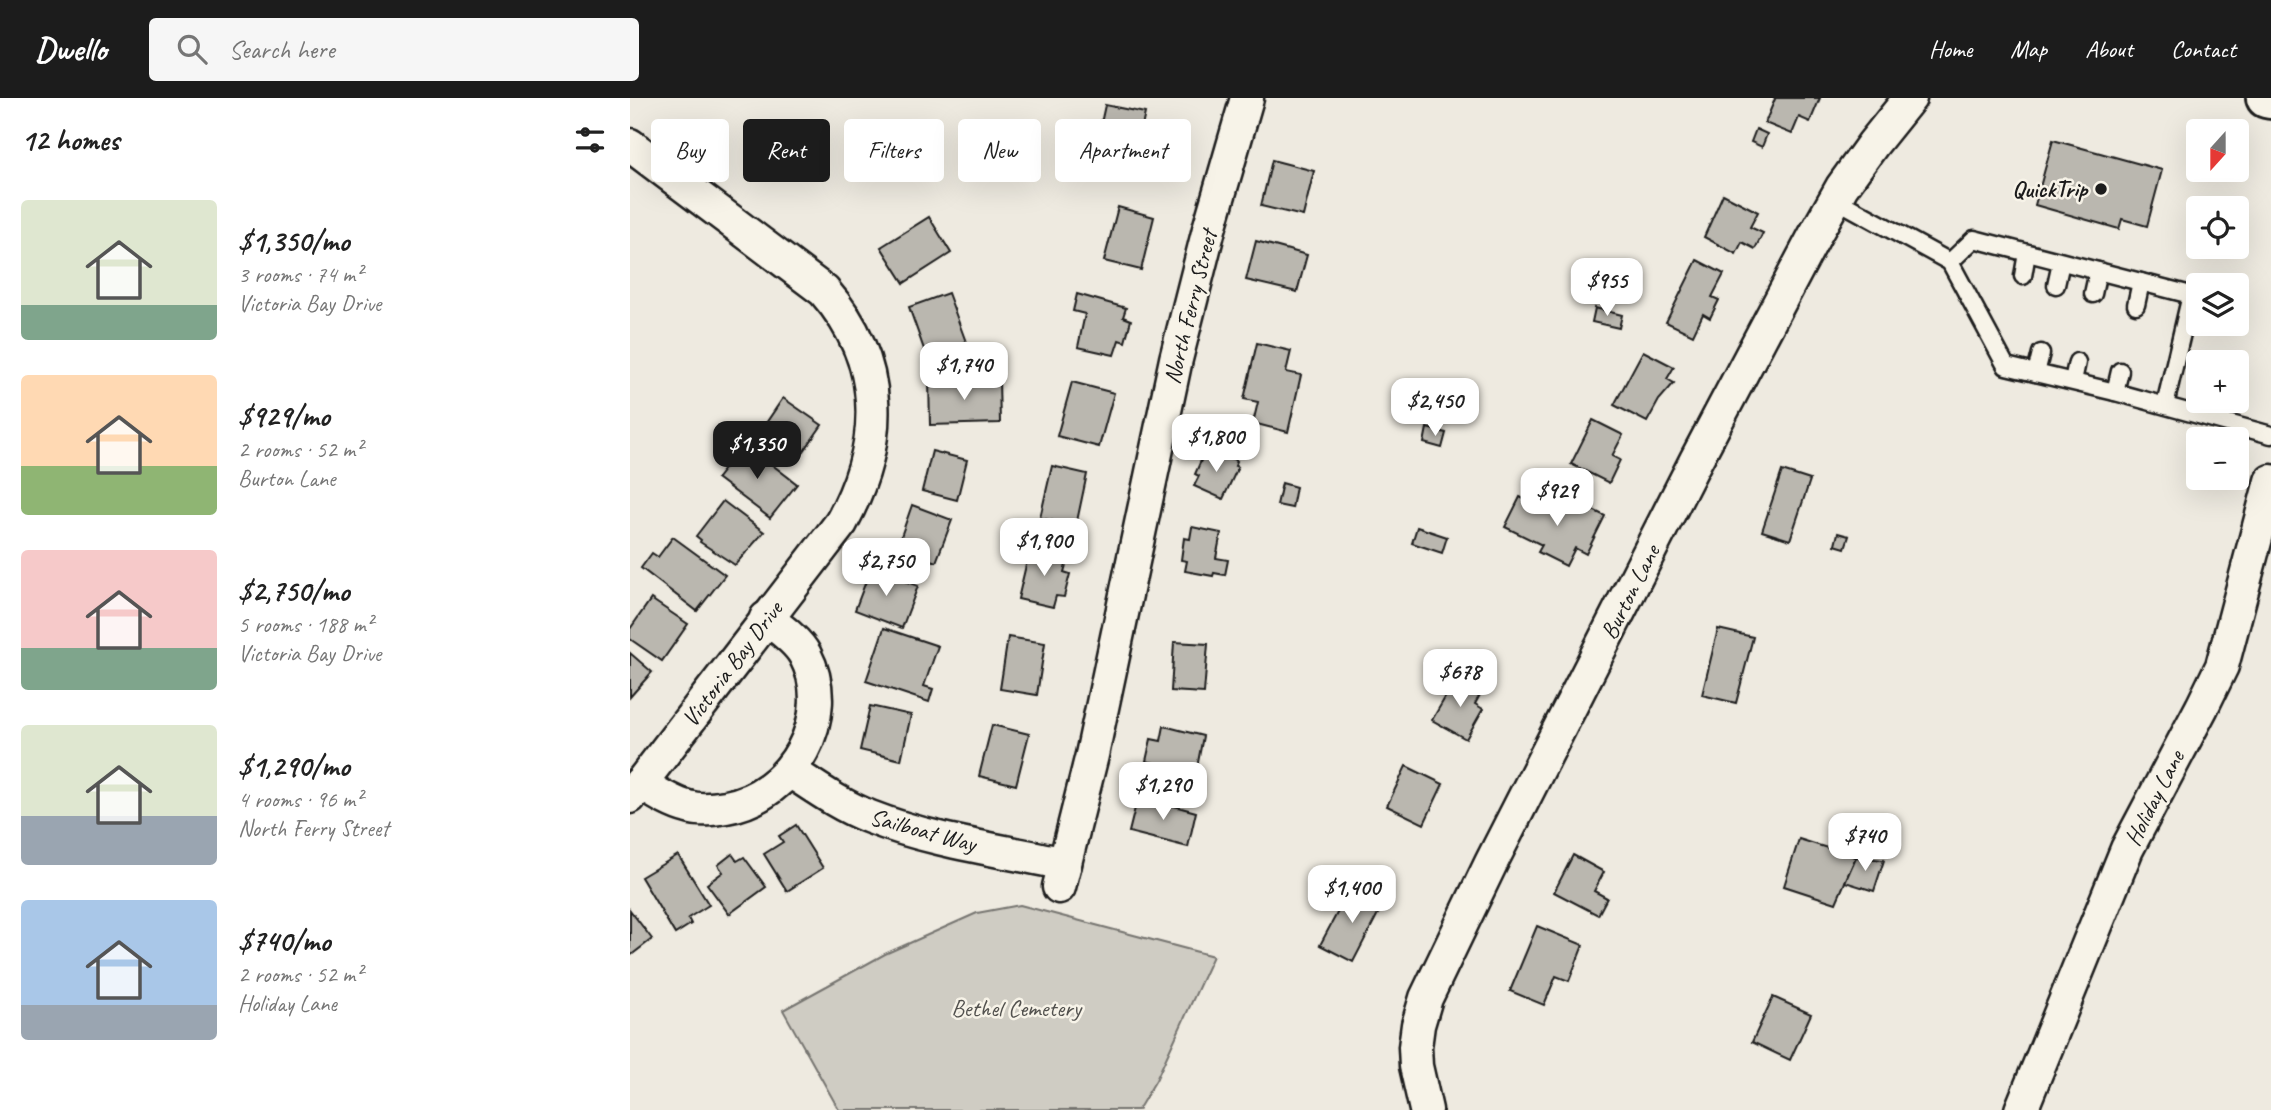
<!DOCTYPE html>
<meta charset="utf-8">
<style>
:root{--surface:#fff;--page:#f6f6f6;--text:#222;--muted:#767676;--accent:#1c1c1c}
body{margin:0;font-family:Caveat,sans-serif;background:var(--page);color:var(--text);height:100vh;display:flex;flex-direction:column;font-size:26px;white-space:nowrap}
*{box-sizing:border-box;margin:0}
p{font-size:23px;color:var(--muted)}
.icon{flex:none;width:38px;height:38px;fill:none;stroke:currentColor;stroke-width:2;stroke-linecap:round;stroke-linejoin:round}
.map{position:relative;flex:1;overflow:hidden}
.details{display:flex;flex-direction:column;background:var(--surface);width:630px}
.details>*{flex:none}
.banner{position:absolute;left:21px;top:21px;width:665px;height:63px;display:flex;gap:14px}
.needle{width:46px;rotate:201deg}
.tools{position:absolute;left:1556px;top:21px;display:grid;gap:14px}
.tools a{display:grid;place-items:center;width:63px;height:63px;border-radius:7px;background:var(--surface);box-shadow:0 7px 28px #0002;font-size:35px}
.price{position:absolute;translate:-50% -60px;padding:0 16px;border-radius:14px;background:#fff;color:#222;font-size:23px;line-height:46px;filter:drop-shadow(0 2px 4px #0008)}
.price::after{content:'';position:absolute;left:50%;top:42px;width:21px;height:16px;margin-left:-10px;background:inherit;clip-path:polygon(0 0,100% 0,50% 100%)}
.price.selected{background:var(--accent);color:#fff}
ul{padding:0;list-style:none}
li{display:flex;align-items:center;gap:21px;height:175px;padding:0 21px}
li span{display:grid;place-items:center;flex:none;width:196px;height:140px;border-radius:7px;color:#555}
li>.icon{margin-inline-start:auto}
span .icon{width:84px;height:84px;fill:#fffc;stroke-width:1}
li b{font-size:30px}
h2{display:flex;justify-content:space-between;align-items:center;height:84px;padding:0 21px;font-size:30px}
.tag{padding:0 24px;border-radius:7px;background:var(--surface);box-shadow:0 7px 28px #0002;font-size:24px;line-height:63px}
.tag.selected{background:var(--accent);color:#fff}
header{display:flex;align-items:center;gap:42px;box-sizing:border-box;height:98px;padding:0 35px;background:var(--accent);color:#fff}
header strong{font-size:33px}
nav{display:flex;gap:38px;margin-inline-start:auto;font-size:24px}
.search{width:490px;height:63px;background:var(--page);display:flex;align-items:center;gap:18px;box-sizing:border-box;padding:0 24px;border-radius:7px;color:var(--muted);font-size:26px}
main{display:flex;flex:1;min-height:0}
.map>svg:first-child{display:block}
</style>
<header>
<strong>Dwello</strong>
<div class="search"><svg class="icon" aria-label="search" viewBox="0 0 24 24"><circle cx="10" cy="10" r="6"/><path d="M15 15l6 6"/></svg>Search here</div>
<nav><a>Home</a><a>Map</a><a>About</a><a>Contact</a></nav>
</header>
<main>
<section class="details">
<h2>12 homes<svg class="icon" aria-label="filters" viewBox="0 0 24 24"><path d="M4 7h16M4 17h16"/><circle cx="9" cy="7" r="2"/><circle cx="15" cy="17" r="2"/></svg></h2>
<ul>
<li><span style="background:linear-gradient(#dfe7d0 75%,#7fa58c 0)"><svg class="icon" aria-label="home" viewBox="0 0 24 24"><path d="M3 11l9-7 9 7M6 9v11h12V9"/></svg></span><div><b>$1,350/mo</b><p>3 rooms · 74 m²</p><p>Victoria Bay Drive</p></div></li>
<li><span style="background:linear-gradient(#ffd9b3 65%,#8fb573 0)"><svg class="icon" aria-label="home" viewBox="0 0 24 24"><path d="M3 11l9-7 9 7M6 9v11h12V9"/></svg></span><div><b>$929/mo</b><p>2 rooms · 52 m²</p><p>Burton Lane</p></div></li>
<li><span style="background:linear-gradient(#f6c9c9 70%,#7fa58c 0)"><svg class="icon" aria-label="home" viewBox="0 0 24 24"><path d="M3 11l9-7 9 7M6 9v11h12V9"/></svg></span><div><b>$2,750/mo</b><p>5 rooms · 188 m²</p><p>Victoria Bay Drive</p></div></li>
<li><span style="background:linear-gradient(#dfe7d0 65%,#9aa5b1 0)"><svg class="icon" aria-label="home" viewBox="0 0 24 24"><path d="M3 11l9-7 9 7M6 9v11h12V9"/></svg></span><div><b>$1,290/mo</b><p>4 rooms · 96 m²</p><p>North Ferry Street</p></div></li>
<li><span style="background:linear-gradient(#a9c7e8 75%,#9aa5b1 0)"><svg class="icon" aria-label="home" viewBox="0 0 24 24"><path d="M3 11l9-7 9 7M6 9v11h12V9"/></svg></span><div><b>$740/mo</b><p>2 rooms · 52 m²</p><p>Holiday Lane</p></div></li>
</ul>
</section>
<div class="map">
<svg width="1641" height="1012" viewBox="0 0 1641 1012">
<rect width="100%" height="100%" fill="#eeeae0"/>
<filter id="ink" filterUnits="userSpaceOnUse"><feTurbulence type="fractalNoise" baseFrequency=".0143" numOctaves="2"/><feDisplacementMap in="SourceGraphic" scale="14" xChannelSelector="R" yChannelSelector="G"/><feConvolveMatrix kernelMatrix="1 2 1 2 8 2 1 2 1" color-interpolation-filters="sRGB"/></filter>
<g filter="url(#ink)">
<path fill="#cfccc3" stroke="#767470" stroke-width="2" d="M390,807l193,51 -57,124 -18,30h-299l-56,-100 102,-56 92,-41z"/>
<g fill="#bab7af" stroke="#1c1c1c" stroke-width="2">
<path d="M1144,0h46l-10,24 -11,-5 -7,17 -27,-11 10,-24z"/>
<path d="M475,7l40,8 -7,32 -10,-2 -2,10 -23,-4 2,-10 -7,-2z"/>
<path d="M1126,31l11,5 -5,13 -11,-5z"/>
<path d="M1423,42l109,30 -15,56 -25,-7 -3,10 -84,-24z"/>
<path d="M440,43l17,3 -2,13 -18,-4z"/>
<path d="M642,62l42,11 -11,45 -42,-10z"/>
<path d="M1093,96l35,18 -8,15 13,6 -8,16 -13,-7 -6,12 -32,-17z"/>
<path d="M488,109l36,10 -13,53 -37,-9z"/>
<path d="M299,119l22,36 -47,30 -23,-36z"/>
<path d="M626,143l51,14 -10,37 -51,-12z"/>
<path d="M1067,162l27,14 -12,23 7,3 -9,18 -7,-4 -10,21 -27,-13z"/>
<path d="M318,195l18,49 -40,13 -17,-48z"/>
<path d="M447,196l49,14 -3,9 8,3 -6,22 -6,-2 -5,15 -36,-8 7,-33 -12,-3z"/>
<path d="M965,210l27,7 -3,13 -27,-6z"/>
<path d="M627,245l34,8 -5,21 15,3 -13,57 -35,-9 5,-21 -14,-3z"/>
<path d="M1013,253l31,16 -7,12 7,4 -15,17 -12,22 -33,-17z"/>
<path d="M369,281l1,44 -70,2 -1,-45z"/>
<path d="M442,284l42,11 -15,54 -42,-11z"/>
<path d="M153,300l39,27 -25,36 -39,-26z"/>
<path d="M963,322l30,15 -11,21 8,4 -11,23 -38,-19z"/>
<path d="M797,330l19,5 -4,15 -18,-5z"/>
<path d="M114,345l53,41 -27,34 -53,-40z"/>
<path d="M302,353l35,9 -10,40 -35,-9z"/>
<path d="M590,354l17,9 -2,5 3,1 -15,32 -29,-13 5,-10 -4,-2 8,-18 5,2 2,-4 7,3z"/>
<path d="M422,368l35,8 -11,52 -36,-8z"/>
<path d="M1152,373l28,9 -20,60 -28,-9z"/>
<path d="M652,385l14,4 -4,21 -15,-3z"/>
<path d="M890,399l39,20 10,-19 36,18 -19,38 -11,-6 -9,18 -28,-14 4,-7 -37,-18z"/>
<path d="M93,403l41,31 -29,33 -35,-23 1,-2 -5,-4z"/>
<path d="M282,407l40,15 -16,42 -39,-14z"/>
<path d="M562,429l29,6 -5,25 12,2 -3,15 -11,-2 -1,3 -28,-5 2,-10 -6,-1 3,-22 6,1z"/>
<path d="M787,429l30,10 -5,16 -30,-10z"/>
<path d="M1208,435l11,3 -4,12 -10,-3z"/>
<path d="M43,439l52,38 -28,36 -56,-43 11,-15 6,4z"/>
<path d="M400,450l38,10 -4,14 6,2 -6,23 -8,-1 -3,11 -35,-8z"/>
<path d="M241,470l47,18 -16,42 -47,-18z"/>
<path d="M21,501l37,25 -26,37 -32,-22v-10z"/>
<path d="M254,530l54,18 -14,40 9,3 -4,13 -63,-21z"/>
<path d="M1088,531l35,8 -17,66 -34,-8z"/>
<path d="M378,539l37,6 -8,52 -37,-6z"/>
<path d="M544,544l34,2 -4,49 -33,-2z"/>
<path d="M0,555l22,19 -22,25z"/>
<path d="M827,579l25,14 -7,13 8,5 -17,30 -34,-19z"/>
<path d="M240,608l41,9 -10,45 -41,-10z"/>
<path d="M362,627l37,9 -13,51 -37,-9z"/>
<path d="M534,628l39,10 -7,37 -20,-6 -1,4 -12,-3v-3l-17,-4 5,-22 10,2z"/>
<path d="M776,668l37,18 -19,40 -37,-18z"/>
<path d="M508,698l58,16 -8,35 -59,-15z"/>
<path d="M166,727l27,43 -36,23 -23,-37 19,-12 -4,-6z"/>
<path d="M1169,741l57,18 -20,46 -52,-17z"/>
<path d="M102,756l5,7 7,-4 22,30 -37,27 -22,-30 16,-12 -5,-7z"/>
<path d="M48,757l31,50 -21,13 3,6 -16,10 -34,-57z"/>
<path d="M943,757l31,17 -10,19 13,7 -9,17 -44,-23z"/>
<path d="M1226,759l28,3 -10,31 -29,-9z"/>
<path d="M721,789l32,17 -30,58 -33,-17z"/>
<path d="M0,812l22,29 -22,17z"/>
<path d="M907,828l46,19 -14,36 -13,-5 -12,29 -34,-14z"/>
<path d="M1143,899l38,17 -21,46 -38,-18z"/>
</g>
<g fill="none" stroke-linecap="round" stroke-linejoin="round">
<g stroke="#1c1c1c" stroke-width="21">
<g id="lane">
<path d="M1205,101l115,63 56,104 109,26 156,43"/>
<path d="M1320,164l24,-23 217,56 -26,110"/>
<path d="M1393,178l4,-23"/>
<path d="M1426,187l5,-23"/>
<path d="M1463,196l5,-23"/>
<path d="M1506,207l5,-23"/>
<path d="M1406,275l5,-20"/>
<path d="M1443,283l4,-19"/>
<path d="M1485,294l5,-21"/>
</g>
</g>
<g stroke="#1c1c1c" stroke-width="37">
<g id="street">
<path d="M0,47l194,146c62,71 61,152 17,232l-211,274"/>
<path d="M160,673c26,17 51,35 80,46 61,24 130,33 195,47"/>
<path d="M10,685c15,9 31,20 48,24 12,4 26,2 38,0 66,-11 112,-90 79,-152 -8,-15 -26,-27 -39,-37"/>
<path d="M429,789l33,-132 84,-396 33,-130 38,-131"/>
<path d="M796,1012l-10,-44 -1,-19 3,-22 8,-27 65,-135 205,-403 119,-225 27,-48 31,-43 37,-46"/>
<path d="M1391,1012l106,-261 75,-142 20,-41 49,-185"/>
</g>
</g>
<g stroke="#1c1c1c" stroke-width="44">
<path id="secondary" d="M1636,0l5,1"/>
</g>
<use href="#lane" stroke="#f7f3e8" stroke-width="16"/>
<use href="#street" stroke="#f7f3e8" stroke-width="32"/>
<use href="#secondary" stroke="#f7f3e8" stroke-width="38"/>
</g>
</g>
<circle fill="#1c1c1c" stroke="#f7f3e8" stroke-width="2.5" cx="1471" cy="91" r="7"/>
<g text-anchor="middle" dominant-baseline="central" stroke-width="5" stroke-linejoin="round" paint-order="stroke">
<g font-size="24" font-weight="bold" fill="#1c1c1c" stroke="#f7f3e8" text-anchor="end">
<text x="1457" y="91">QuickTrip</text>
</g>
<g font-size="24" fill="#1c1c1c" stroke="#f7f3e8">
<text transform="translate(560 209) rotate(-76)">North Ferry Street</text>
<text transform="translate(1000 494) rotate(-63)">Burton Lane</text>
<text transform="translate(102 566) rotate(-53)">Victoria Bay Drive</text>
<text transform="translate(1524 700) rotate(-63)">Holiday Lane</text>
<text transform="translate(293 732) rotate(15)">Sailboat Way</text>
</g>
<g font-size="24" fill="#52514e" stroke="#f7f3e8">
<text x="386" y="910">Bethel Cemetery</text>
</g>
</g>
</svg>
<div class="tools">
<a><svg class="needle" viewBox="-14 -14 28 28"><path d="M0-13l5 13h-10z" fill="#e53935"/><path d="M0 13l5-13h-10z" fill="#767676"/></svg></a>
<a><svg class="icon" aria-label="locate" viewBox="0 0 24 24"><circle cx="12" cy="12" r="6"/><path d="M12 2v4M12 18v4M2 12h4M18 12h4"/></svg></a>
<a><svg class="icon" aria-label="layers" viewBox="0 0 24 24"><path d="M12 4l9 5-9 5-9-5zM3 14l9 5 9-5"/></svg></a>
<a>+</a>
<a>−</a>
</div>
<b class="price" style="left:977px;top:220px">$955</b>
<b class="price" style="left:334px;top:304px">$1,740</b>
<b class="price" style="left:805px;top:340px">$2,450</b>
<b class="price" style="left:586px;top:376px">$1,800</b>
<b class="price selected" style="left:127px;top:383px">$1,350</b>
<b class="price" style="left:927px;top:430px">$929</b>
<b class="price" style="left:414px;top:480px">$1,900</b>
<b class="price" style="left:256px;top:500px">$2,750</b>
<b class="price" style="left:830px;top:611px">$678</b>
<b class="price" style="left:533px;top:724px">$1,290</b>
<b class="price" style="left:1235px;top:775px">$740</b>
<b class="price" style="left:722px;top:827px">$1,400</b>
<div class="banner">
<a class="tag">Buy</a>
<a class="tag selected">Rent</a>
<a class="tag">Filters</a>
<a class="tag">New</a>
<a class="tag">Apartment</a>
</div>
</div>
</main>
